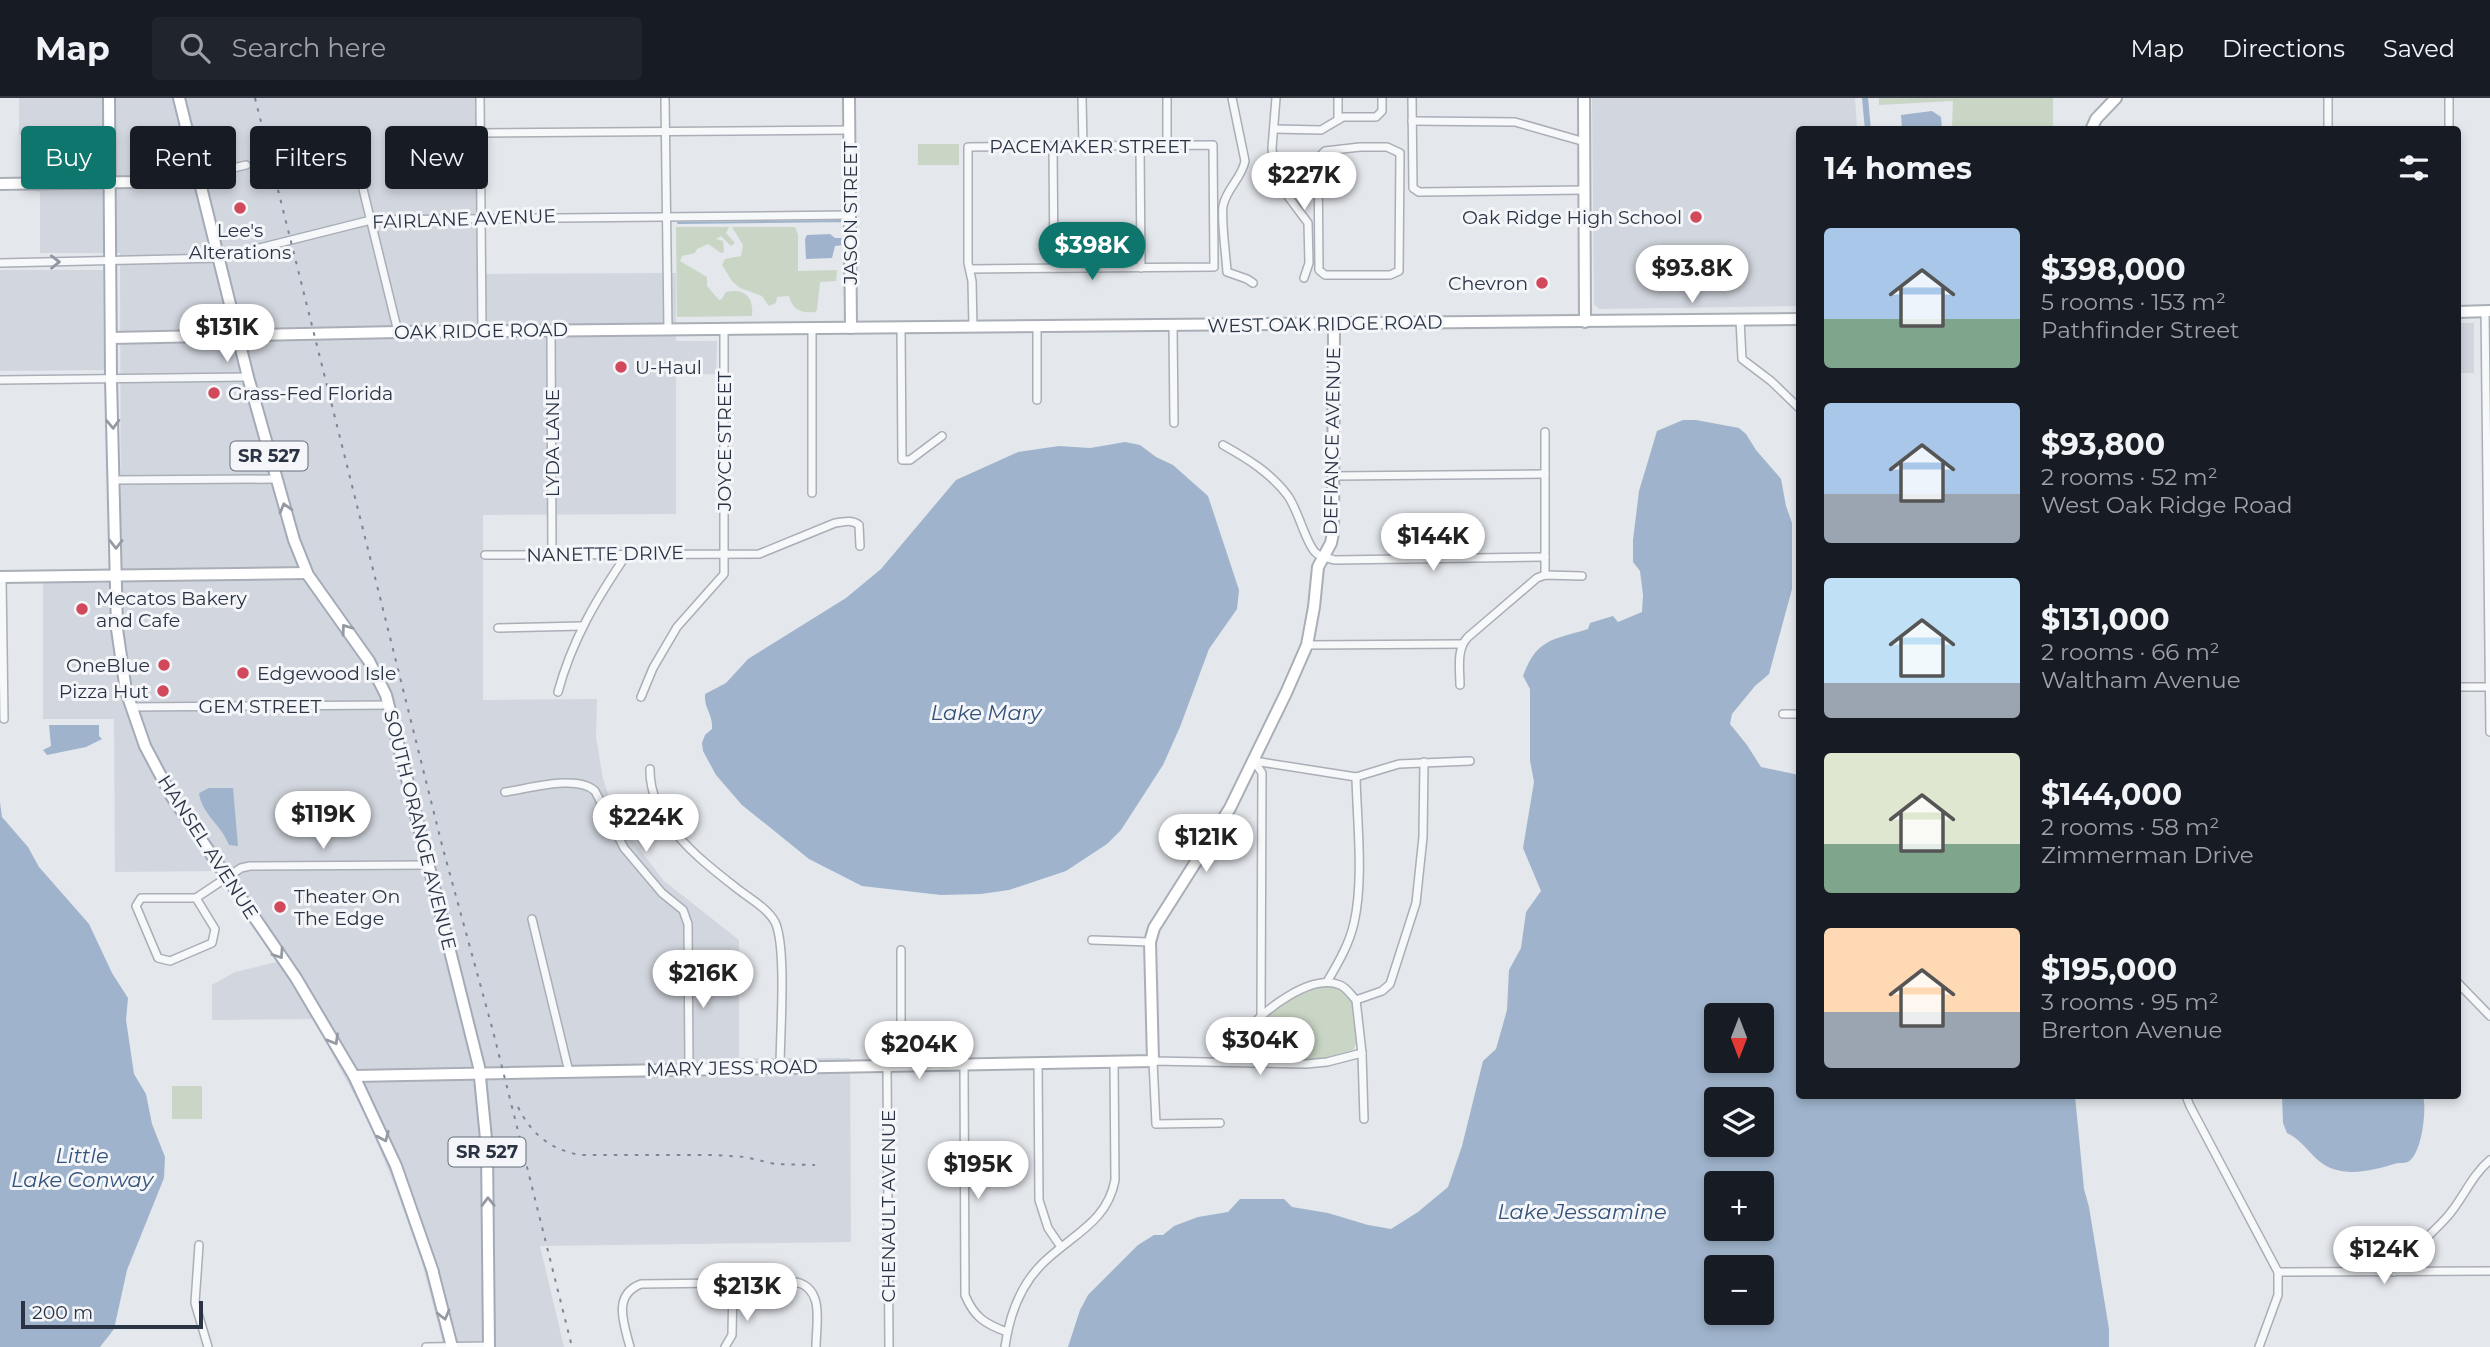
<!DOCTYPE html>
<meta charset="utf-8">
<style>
:root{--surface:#171b24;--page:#20242c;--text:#f1f3f6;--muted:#9ea1a6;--line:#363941;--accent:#0f766e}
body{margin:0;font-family:Montserrat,sans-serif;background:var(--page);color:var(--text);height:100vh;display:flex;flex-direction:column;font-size:26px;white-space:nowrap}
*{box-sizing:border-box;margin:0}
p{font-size:23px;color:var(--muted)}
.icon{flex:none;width:38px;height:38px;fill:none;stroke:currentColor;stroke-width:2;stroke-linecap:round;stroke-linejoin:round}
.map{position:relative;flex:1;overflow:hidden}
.drawer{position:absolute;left:1796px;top:28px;width:665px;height:973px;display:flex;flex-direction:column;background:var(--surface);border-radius:7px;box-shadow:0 4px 10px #0003}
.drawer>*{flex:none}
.banner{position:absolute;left:21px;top:28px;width:665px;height:63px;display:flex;gap:14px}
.needle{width:46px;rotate:180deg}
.controls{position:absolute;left:1704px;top:905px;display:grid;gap:14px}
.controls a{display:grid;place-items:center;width:70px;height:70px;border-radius:7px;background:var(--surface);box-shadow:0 4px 10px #0003;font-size:35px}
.scale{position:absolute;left:21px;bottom:18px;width:182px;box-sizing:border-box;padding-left:7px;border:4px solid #2b3445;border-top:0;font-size:19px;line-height:24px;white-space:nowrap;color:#2b3445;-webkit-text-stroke:5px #f4f6f9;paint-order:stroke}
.price{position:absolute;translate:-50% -60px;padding:0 16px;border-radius:24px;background:#fff;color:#222;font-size:23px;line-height:46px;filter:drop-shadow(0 2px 4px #0008)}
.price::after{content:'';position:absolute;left:50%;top:42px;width:21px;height:16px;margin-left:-10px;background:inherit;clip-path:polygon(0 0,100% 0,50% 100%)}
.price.selected{background:var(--accent);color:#fff}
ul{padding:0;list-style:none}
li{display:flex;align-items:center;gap:21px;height:175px;padding:0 28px}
li span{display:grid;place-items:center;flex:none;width:196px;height:140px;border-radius:7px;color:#555}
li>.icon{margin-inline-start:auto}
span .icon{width:84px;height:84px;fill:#fffc;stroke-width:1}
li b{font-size:30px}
h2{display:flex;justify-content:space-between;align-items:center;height:84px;padding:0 28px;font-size:30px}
.tag{padding:0 24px;border-radius:7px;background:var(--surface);box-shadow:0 4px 10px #0003;font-size:24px;line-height:63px}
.tag.selected{background:var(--accent);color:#fff}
header{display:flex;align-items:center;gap:42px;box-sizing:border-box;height:98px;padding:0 35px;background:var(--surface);border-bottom:2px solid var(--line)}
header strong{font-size:33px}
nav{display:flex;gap:38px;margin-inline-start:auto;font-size:24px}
.search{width:490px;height:63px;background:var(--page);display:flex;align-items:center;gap:18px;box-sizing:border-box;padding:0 24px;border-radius:7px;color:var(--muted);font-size:26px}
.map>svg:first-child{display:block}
</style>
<header>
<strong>Map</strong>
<div class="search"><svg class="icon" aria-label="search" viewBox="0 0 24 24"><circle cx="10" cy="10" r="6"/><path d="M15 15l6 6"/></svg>Search here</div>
<nav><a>Map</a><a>Directions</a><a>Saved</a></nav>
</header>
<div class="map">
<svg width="2490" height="1249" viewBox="0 0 2490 1249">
<rect width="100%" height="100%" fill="#e4e7ec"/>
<g fill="#d2d6de">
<path d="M19,0h460l2,176 195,-1v68h41l-1,33 -40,1v139l-193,1v185l114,-1 -1,38 7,42 6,18 18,36 37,48 75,59v118h111l1,184 -311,4 24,101h-120l-23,-88 -25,-70 -29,-71 -54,-99 -101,1v-35l23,-13 42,-10 -63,-91 -99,1 -1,-153h-71v-136h61l17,-3 -1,-327h-80v-61l-7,-1v-55l-14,-1z"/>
<path d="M1592,0h263l2,31 -58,1v176l-200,3 -5,-5z"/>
<path d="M0,172h103l1,100 -104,1z"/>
<rect x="2457" y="225" width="17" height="50"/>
</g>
<g fill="#c9d6c5">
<path d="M1879,0h174v31h-101l1,-28 -74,4z"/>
<rect x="918" y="46" width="41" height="21"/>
<path d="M676,129h53l-3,6 9,10 -4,3 -10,-10 -5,3 7,2 1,11 -3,1 -13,-9 -11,5 -2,4 -13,3 -2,5 27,16v9l12,14 3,-1 4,-7c19,-4 28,5 26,24l-75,1z"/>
<path d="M732,129h63l3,8v36l39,-1 -1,11 -16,1 -3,28 -2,2c-15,1 -22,-2 -26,-16l-12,1 -1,6 -7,3 -7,-10 -22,-8 -8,-7 -10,-16 3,-6 16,-3 2,-11z"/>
<path d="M1325,888c8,1 16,3 22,9 10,10 14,44 6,55l-38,11 -66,-1 -13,-3 -1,-3c6,-7 10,-16 16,-23 18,-21 47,-41 74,-45z"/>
<rect x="172" y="988" width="30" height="33"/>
</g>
<g fill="#9fb4cc" fill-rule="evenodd">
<path d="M1932,13l9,6 1,12h-40l-1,-14z"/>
<path d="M830,136l5,4h9v7l-9,1 -3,12 -26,1 -1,-20 2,-4z"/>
<path d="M1683,322h13l43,8 7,6 10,16 25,29 5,27 6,17v66l-23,85 -14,12 -23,28 -2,10 17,21 14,22 38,8v321h276l9,93 5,18 20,122v18h-1041l12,-37 8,-15 50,-50 16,-10h9l11,-9 24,-9 30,-5 12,-13h44l8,8 36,6 40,12 23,4 27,-17 30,-25 14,-41 21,-85 13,-12 11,-39 2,-40 12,-22 5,-36 15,-21 -18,-43 11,-66 -4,-22v-71l-7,-13c14,-38 30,-36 65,-47l2,-6 23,-7 5,6 24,-10 1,-17 -3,-24 -7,-9v-22l6,-49 18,-60zM1717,917h45v45h-45zM1717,1001h45v45h-45zM1717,1085h45v45h-45zM1717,1169h45v45h-45z"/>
<path d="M1125,344l15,3 16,12 17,8 35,31 31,94 -2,19 -28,40 -29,78 -17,38 -42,65 -14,14 -41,27 -57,19 -28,4 -40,1 -79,-9 -53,-27 -67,-54 -26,-30 -13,-24 -1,-8 3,-8 7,-6c1,-16 -8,-19 -7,-35l21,-11 22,-24 98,-61 35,-29 75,-89 62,-28 41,-6 31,2z"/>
<path d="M49,627h50v11l3,3 -16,8 -39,8 -4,-5 8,-4z"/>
<path d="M209,690h24l5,58 -9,-1c-8,-21 -27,-30 -30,-52z"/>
<path d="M0,704l2,15 26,30 11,20 50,57 23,49 16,25 -2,22 8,54 12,20 6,30 13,33 -1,21 -37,92 -13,59 -14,18h-100z"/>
<path d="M2282,998h141c4,12 -1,59 -15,66 -3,1 -7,1 -10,1 -21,6 -44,13 -65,6 -20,-7 -28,-28 -46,-36l-4,-10z"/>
</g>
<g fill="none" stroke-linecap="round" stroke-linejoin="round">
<g stroke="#9fb4cc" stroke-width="2">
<path d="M678,125l166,-2v18"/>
<path d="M844,146l1,55"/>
</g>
<path stroke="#9fb4cc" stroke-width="6" d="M1865,0l3,32"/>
<g stroke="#a9aeb7" stroke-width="10">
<g id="street">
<path d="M480,0l2,233"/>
<path d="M665,0l3,232"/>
<path d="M1082,0l1,48"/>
<path d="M1167,0v48"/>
<path d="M1232,0l13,63c-3,17 -19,28 -22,45 -2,16 3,48 4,66l20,7 6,4"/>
<path d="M1276,0l-4,50 3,31 33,44 1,40 -5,15"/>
<path d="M1412,0l1,90 6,4 166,-2"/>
<path d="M2328,0v32"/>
<path d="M2449,0v32"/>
<path d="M1338,22v-22"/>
<path d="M1412,23l103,1 70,20"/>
<path d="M1274,31l47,1 22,-13h33l6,-6v-13"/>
<path d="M480,35l369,-3"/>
<path d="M351,42l47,192"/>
<path d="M1140,48l1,122"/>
<path d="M1053,49l1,121"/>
<path d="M1360,49h27l13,6 -1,118 -9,4h-65l-6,-5 -1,-112 7,-7z"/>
<path d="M199,78l47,-11"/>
<path d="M0,165l220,-5 151,-38 479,-5"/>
<path d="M970,171l244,-2 -1,-122 -245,2v116l4,18 1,46"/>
<path d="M2485,213l5,421"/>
<path d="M1740,222l2,39 29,22 28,27"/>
<path d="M1173,228l1,97"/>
<path d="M901,230l1,132h8l32,-24"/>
<path d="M812,231v164"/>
<path d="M551,232l1,225"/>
<path d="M0,282l248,-3"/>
<path d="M1037,302v-73"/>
<path d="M1545,334v143"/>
<path d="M1223,347c25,14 48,28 65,51 11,16 17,45 27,56 4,5 13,6 20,8l210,-3"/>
<path d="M1334,378l211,-2"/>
<path d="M115,382l161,-1"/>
<path d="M485,457l274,-1 76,-31c9,-1 17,-4 24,2l1,21"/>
<path d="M2,479l2,142"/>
<path d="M498,530l84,-2"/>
<path d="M1307,547l154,-1"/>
<path d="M1460,587c0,-16 -4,-36 8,-48l69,-59 8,-3 37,1"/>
<path d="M2457,589h33"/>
<path d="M558,594c14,-52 39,-94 69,-138"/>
<path d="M641,599l12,-29 24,-41 47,-53v-245"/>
<path d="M131,609l258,-2"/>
<path d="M1783,616h16"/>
<path d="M1254,663l8,12 -1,243"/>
<path d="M1254,663l102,16 43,-13 71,-3"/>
<path d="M650,671c-1,53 52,92 89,121 12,9 29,19 36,32 12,25 5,113 5,145"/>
<path d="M505,694c23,-3 72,-18 90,-1l29,57 38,45 21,17 5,14 1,145"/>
<path d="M141,800h55l19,31 -3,14 -42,18 -12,-3 -22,-52z"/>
<path d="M196,800l45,-30 9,-2 180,-1"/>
<path d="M532,821l37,153"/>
<path d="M1092,842l58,2"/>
<path d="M1327,884c11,-19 22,-37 27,-59 10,-43 3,-102 2,-146"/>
<path d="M2457,884l33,34"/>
<path d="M1356,902l26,-9 8,-7 26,-81 7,-66 1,-75"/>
<path d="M1228,964c6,-10 11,-20 17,-29 17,-22 66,-60 95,-48 7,3 11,10 16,15l6,53 2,66"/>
<path d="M1038,965l1,137 9,28 13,19"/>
<path d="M964,966l1,231c9,22 20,29 42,37"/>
<path d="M901,967v-115"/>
<path d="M887,968l2,281"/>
<path d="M2186,998l4,10 88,166v23l-19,52"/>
<path d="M1220,1025l-64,1 -3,-63 153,3 21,-2 35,-9"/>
<path d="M199,1147l-4,58 13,44"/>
<path d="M2278,1174l212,-1"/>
<path d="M2394,1174c15,-20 36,-36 53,-55 16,-18 24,-41 43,-57"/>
<path d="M426,1249l63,-1"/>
<path d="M630,1249c-6,-23 -18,-52 11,-63l155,-2c29,7 20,41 20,65"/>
<path d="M725,1249l7,-12 1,-52"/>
<path d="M1005,1249c4,-30 15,-61 37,-83 29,-29 65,-41 73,-84l-1,-118"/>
</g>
</g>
<g stroke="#a9aeb7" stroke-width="14">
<g id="secondary">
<path d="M849,0l2,230"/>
<path d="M1584,0l1,224"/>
<path d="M2091,32l5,-11 20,-21"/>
<path d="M0,86l134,-2 65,-6"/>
<path d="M2457,214l33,-1"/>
<path d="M111,240l287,-6 1401,-13"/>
<path d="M0,479l307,-4"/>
<path d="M354,978l799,-15 -3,-119 4,-14 76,-120 56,-115 21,-48 7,-38 4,-40 13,-24 2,-10 1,-209"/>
</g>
</g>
<g stroke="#a3abb8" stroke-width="14">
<g id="primary">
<path d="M109,0l2,281 6,250 9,62 19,55 27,51 124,181 58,98 42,90 37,106"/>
<path d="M179,0l69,279 46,163 14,35 61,86 17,34 93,372 8,82 2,198"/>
<path d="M433,1175l19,74"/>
</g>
</g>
<use href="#street" stroke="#f7f8fa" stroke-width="7"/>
<use href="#secondary" stroke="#fff" stroke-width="10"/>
<use href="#primary" stroke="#fff" stroke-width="10"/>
<g stroke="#7d8696" stroke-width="2" stroke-dasharray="3.5 7" stroke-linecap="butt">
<path d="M255,0l188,751 50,182 79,316"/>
<path d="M518,1009c14,28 33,43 63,48h136l28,2 30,7 40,1"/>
</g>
</g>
<defs><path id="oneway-chevron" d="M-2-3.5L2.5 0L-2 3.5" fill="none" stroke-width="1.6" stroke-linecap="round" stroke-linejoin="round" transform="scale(1.75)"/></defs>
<use stroke="#9196a0" href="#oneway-chevron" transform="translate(55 164) rotate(-1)"/>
<g stroke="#959aa2">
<use href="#oneway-chevron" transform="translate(113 326) rotate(88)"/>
<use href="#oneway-chevron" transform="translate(285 410) rotate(-106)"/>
<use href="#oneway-chevron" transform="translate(116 446) rotate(90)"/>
<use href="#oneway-chevron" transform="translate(346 531) rotate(-126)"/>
<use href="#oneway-chevron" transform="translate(279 856) rotate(56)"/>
<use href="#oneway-chevron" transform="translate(334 942) rotate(60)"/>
<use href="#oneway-chevron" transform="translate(384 1039) rotate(66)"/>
<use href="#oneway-chevron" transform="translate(488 1104) rotate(-91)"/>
<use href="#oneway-chevron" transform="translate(444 1217) rotate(76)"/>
</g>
<g fill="#d1495b" stroke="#f4f6f9" stroke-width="2.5">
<circle cx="240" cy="110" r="7"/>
<circle cx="1696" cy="119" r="7"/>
<circle cx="1542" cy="185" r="7"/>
<circle cx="621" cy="269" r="7"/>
<circle cx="214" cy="295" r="7"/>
<circle cx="82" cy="511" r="7"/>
<circle cx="164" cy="567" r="7"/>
<circle cx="243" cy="575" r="7"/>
<circle cx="163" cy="593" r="7"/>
<circle cx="280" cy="809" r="7"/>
</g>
<g text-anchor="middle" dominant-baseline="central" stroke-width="6" stroke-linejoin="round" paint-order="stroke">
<g fill="#f4f6f9" stroke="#676e7b" stroke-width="2">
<rect x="230.5" y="343.5" width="77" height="29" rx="5"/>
<rect x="448.5" y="1039.5" width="77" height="29" rx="5"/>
</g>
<g font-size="18" font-weight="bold" fill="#2b3445">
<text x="269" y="358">SR 527</text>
<text x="487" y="1054">SR 527</text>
</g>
<g font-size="19" fill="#2b3445" stroke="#f4f6f9">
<text x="1090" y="48">PACEMAKER STREET</text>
<text transform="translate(850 115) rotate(-90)">JASON STREET</text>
<text transform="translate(464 121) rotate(-2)">FAIRLANE AVENUE</text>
<text transform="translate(1325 226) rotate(-1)">WEST OAK RIDGE ROAD</text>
<text transform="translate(481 233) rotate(-1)">OAK RIDGE ROAD</text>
<text transform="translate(724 343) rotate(-90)">JOYCE STREET</text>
<text transform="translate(1332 343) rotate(-89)">DEFIANCE AVENUE</text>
<text transform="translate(552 345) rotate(-90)">LYDA LANE</text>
<text transform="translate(605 456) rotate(-1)">NANETTE DRIVE</text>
<text x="260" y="608">GEM STREET</text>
<text transform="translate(420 732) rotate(76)">SOUTH ORANGE AVENUE</text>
<text transform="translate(208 749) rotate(57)">HANSEL AVENUE</text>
<text transform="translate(732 970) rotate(-1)">MARY JESS ROAD</text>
<text transform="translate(888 1108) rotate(-90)">CHENAULT AVENUE</text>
</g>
<g font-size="19" fill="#2b3445" stroke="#f4f6f9" text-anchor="start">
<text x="1682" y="119" text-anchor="end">Oak Ridge High School</text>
<text x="240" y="132" text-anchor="middle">Lee's<tspan x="240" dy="22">Alterations</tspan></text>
<text x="1528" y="185" text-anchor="end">Chevron</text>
<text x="635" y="269">U-Haul</text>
<text x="228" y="295">Grass-Fed Florida</text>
<text x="96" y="500">Mecatos Bakery<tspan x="96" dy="22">and Cafe</tspan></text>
<text x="150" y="567" text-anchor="end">OneBlue</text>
<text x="257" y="575">Edgewood Isle</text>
<text x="149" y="593" text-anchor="end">Pizza Hut</text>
<text x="294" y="798">Theater On<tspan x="294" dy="22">The Edge</tspan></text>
</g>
<g font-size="21" font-style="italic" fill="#34527a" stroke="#f4f6f9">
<text x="986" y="614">Lake Mary</text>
<text x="82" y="1057">Little<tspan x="82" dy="24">Lake Conway</tspan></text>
<text x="1582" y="1113">Lake Jessamine</text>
</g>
</g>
</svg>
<div class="controls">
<a><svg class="needle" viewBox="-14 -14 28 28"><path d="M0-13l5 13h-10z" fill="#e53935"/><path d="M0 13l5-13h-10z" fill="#9ea1a6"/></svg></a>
<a><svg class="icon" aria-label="layers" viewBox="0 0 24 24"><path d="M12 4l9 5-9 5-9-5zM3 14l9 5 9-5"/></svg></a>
<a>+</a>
<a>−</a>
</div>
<div class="scale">200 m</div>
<b class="price" style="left:1304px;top:114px">$227K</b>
<b class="price selected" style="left:1092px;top:184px">$398K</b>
<b class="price" style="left:1692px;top:207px">$93.8K</b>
<b class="price" style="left:227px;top:266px">$131K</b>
<b class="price" style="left:1433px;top:475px">$144K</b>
<b class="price" style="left:323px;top:753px">$119K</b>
<b class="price" style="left:646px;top:756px">$224K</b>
<b class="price" style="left:1206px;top:776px">$121K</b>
<b class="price" style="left:703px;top:912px">$216K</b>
<b class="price" style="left:1260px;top:979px">$304K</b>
<b class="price" style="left:919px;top:983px">$204K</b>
<b class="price" style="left:978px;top:1103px">$195K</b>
<b class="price" style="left:2384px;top:1188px">$124K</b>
<b class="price" style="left:747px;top:1225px">$213K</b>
<div class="banner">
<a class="tag selected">Buy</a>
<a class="tag">Rent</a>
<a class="tag">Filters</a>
<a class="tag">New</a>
</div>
<section class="drawer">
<h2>14 homes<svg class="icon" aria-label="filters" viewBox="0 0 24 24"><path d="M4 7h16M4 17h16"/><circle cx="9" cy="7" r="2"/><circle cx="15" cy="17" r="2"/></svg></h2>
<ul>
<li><span style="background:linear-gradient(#a9c7e8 65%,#7fa58c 0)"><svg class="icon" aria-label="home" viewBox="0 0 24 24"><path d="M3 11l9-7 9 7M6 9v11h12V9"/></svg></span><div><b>$398,000</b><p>5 rooms · 153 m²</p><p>Pathfinder Street</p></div></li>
<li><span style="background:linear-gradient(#a9c7e8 65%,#9aa5b1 0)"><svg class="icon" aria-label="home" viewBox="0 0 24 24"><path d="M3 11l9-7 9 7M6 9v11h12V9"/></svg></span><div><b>$93,800</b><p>2 rooms · 52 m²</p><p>West Oak Ridge Road</p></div></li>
<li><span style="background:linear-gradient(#bfe0f5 75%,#9aa5b1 0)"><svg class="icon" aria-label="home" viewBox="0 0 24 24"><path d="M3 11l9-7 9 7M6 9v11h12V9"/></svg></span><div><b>$131,000</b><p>2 rooms · 66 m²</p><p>Waltham Avenue</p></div></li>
<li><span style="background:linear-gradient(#dfe7d0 65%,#7fa58c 0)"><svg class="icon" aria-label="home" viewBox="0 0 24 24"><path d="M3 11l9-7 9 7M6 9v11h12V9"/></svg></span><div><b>$144,000</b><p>2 rooms · 58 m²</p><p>Zimmerman Drive</p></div></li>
<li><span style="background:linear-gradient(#ffd9b3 60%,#9aa5b1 0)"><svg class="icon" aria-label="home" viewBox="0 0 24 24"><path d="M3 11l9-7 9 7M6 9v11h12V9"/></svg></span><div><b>$195,000</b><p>3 rooms · 95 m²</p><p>Brerton Avenue</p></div></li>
</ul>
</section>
</div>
